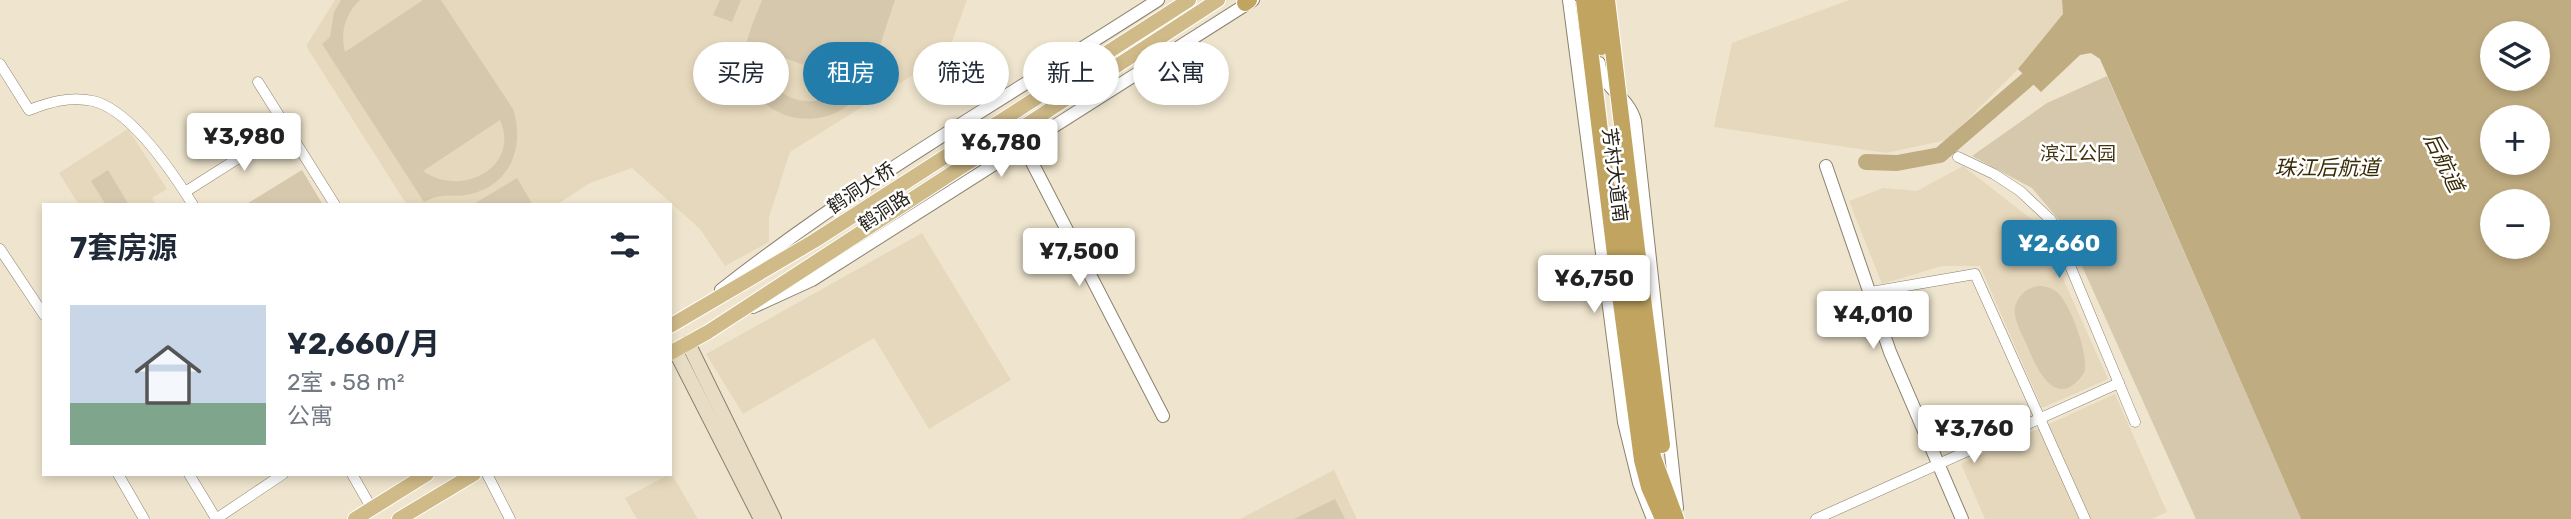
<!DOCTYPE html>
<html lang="zh">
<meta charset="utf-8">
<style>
:root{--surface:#fff;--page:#f6f6f7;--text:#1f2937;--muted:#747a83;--accent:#227dab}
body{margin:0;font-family:Rubik,"Noto Sans SC",sans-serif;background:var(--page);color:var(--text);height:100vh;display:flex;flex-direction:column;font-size:26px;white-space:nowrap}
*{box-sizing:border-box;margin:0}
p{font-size:23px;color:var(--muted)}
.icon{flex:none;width:38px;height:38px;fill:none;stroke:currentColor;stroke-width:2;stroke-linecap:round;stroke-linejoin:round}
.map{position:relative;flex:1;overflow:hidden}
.side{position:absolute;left:42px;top:203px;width:630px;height:273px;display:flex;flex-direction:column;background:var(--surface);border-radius:0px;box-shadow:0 4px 10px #0003}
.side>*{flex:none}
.guide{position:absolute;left:693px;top:42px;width:665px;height:63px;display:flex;gap:14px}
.tools{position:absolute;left:2480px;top:21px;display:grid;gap:14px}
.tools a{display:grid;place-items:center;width:70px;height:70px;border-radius:50%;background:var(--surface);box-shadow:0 4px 10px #0003;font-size:35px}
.price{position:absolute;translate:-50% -60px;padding:0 16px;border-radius:7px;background:#fff;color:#222;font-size:23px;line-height:46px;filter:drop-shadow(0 2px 4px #0008)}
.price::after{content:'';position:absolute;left:50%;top:42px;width:21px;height:16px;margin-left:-10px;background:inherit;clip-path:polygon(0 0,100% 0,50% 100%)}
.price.active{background:var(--accent);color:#fff}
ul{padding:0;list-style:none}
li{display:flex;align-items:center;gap:21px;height:175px;padding:0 28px}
li span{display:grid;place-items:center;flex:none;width:196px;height:140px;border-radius:0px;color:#555}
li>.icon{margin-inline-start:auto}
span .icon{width:84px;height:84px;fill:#fffc;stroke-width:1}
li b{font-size:30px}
h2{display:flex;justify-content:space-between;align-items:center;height:84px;padding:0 28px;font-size:30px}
.tag{padding:0 24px;border-radius:32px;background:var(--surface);box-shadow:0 4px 10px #0003;font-size:24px;line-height:63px}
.tag.active{background:var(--accent);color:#fff}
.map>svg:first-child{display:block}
</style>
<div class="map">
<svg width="2571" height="519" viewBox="0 0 2571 519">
<rect width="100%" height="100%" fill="#efe5ce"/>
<g fill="#e6d8bc">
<path d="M335,0h632l-19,53 -158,99 -21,65v25l-44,24 -25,-37 -68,-61 -42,15 -34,22h-149l-101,-159z"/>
<path d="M1849,0h213l1,14 -33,43 -83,83 -61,13 -172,-26 18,-84z"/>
<path d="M128,129l39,60 -15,9 4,7h-77l-20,-32z"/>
<path d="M1963,166l76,59 69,154 -66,29 -62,-142h-38l-60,18 -33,-83 34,-13 34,3z"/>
<path d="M922,233l89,147 -82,49 -55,-91 -131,76 -37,-60z"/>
<path d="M2115,394l52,118 -15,7h-167l-24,-55z"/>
<path d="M1334,470l23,49h-117z"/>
<path d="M670,471l28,48h-61l-12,-21 45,-24z"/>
</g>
<g fill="#d5c8ad" fill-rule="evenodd">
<path d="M341,0h19c-15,14 -20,33 -15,52l78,-52h18l72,109c12,37 -2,75 -42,85 -20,5 -26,-3 -47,8l-102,-158 8,-7 4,-25zM500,120c21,48 -39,78 -77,51z"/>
<path d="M720,0h21l-9,22 -19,-7z"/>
<path d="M762,0h133c-9,25 -21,70 -34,91 -29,44 -102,34 -114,-18 -7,-26 6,-49 15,-73zM762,49l83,32v1c-30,39 -85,14 -83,-33z"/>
<path d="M2107,76l194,443h-105l-132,-293 -32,-38 -60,-32 75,-53z"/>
<path d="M108,170l21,35h-23l-15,-24z"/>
<path d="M302,170l21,35h-78z"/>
<path d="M517,178l16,27h-61z"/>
<path d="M2038,286c8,0 15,2 21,8 12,12 31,64 25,79 -28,41 -49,-7 -58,-30 -5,-11 -13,-24 -11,-36 3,-12 12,-19 23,-21z"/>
<path d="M1335,499l10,20h-51z"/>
</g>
<path fill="#c0ac81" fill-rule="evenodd" d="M2062,0h509v519h-270l-201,-460 -9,-6 -11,2 -39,37 -23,-23 45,-55zM2492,33h46v46h-46zM2492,117h46v46h-46zM2492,201h46v46h-46z"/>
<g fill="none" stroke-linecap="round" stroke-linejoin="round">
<path stroke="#c0ac81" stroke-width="16" d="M1866,162l31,1 43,-8 88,-76"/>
<g stroke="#8b816d" stroke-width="11">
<g id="minor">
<path d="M0,64l29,46c21,-8 41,-14 64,-9 38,9 80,72 100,104"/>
<path d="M258,82l77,123"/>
<path d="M1958,157l36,17 26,17 31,29 84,202"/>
<path d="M185,192l101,-64"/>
<path d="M0,249l44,66"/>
<path d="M1871,292l104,-18 110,245"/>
<path d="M118,474l26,45"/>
<path d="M189,474l26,43"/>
<path d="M352,474l20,35"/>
<path d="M487,474l23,45"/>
<path d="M216,519l67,-45"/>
<path d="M1816,519l303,-136"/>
</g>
</g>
<g stroke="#8b816d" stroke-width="14">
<g id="tertiary">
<path d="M1569,0l55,422 15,61 14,36"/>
<path d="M1599,63c3,26 29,32 36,58l42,387"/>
<path d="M1023,145l140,271"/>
<path d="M1826,166l64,186 72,167"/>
<path d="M721,290c137,-108 291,-196 437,-290"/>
<path d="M753,307l59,-27 441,-280"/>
</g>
</g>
<g stroke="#8b816d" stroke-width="16">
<g id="secondary">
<path d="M688,343l86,176"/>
<path d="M675,350l86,169"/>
</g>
</g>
<g stroke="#fff" stroke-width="16">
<g id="primary">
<path d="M670,326l144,-85 375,-241"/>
<path d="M670,353l38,-21 510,-332"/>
<path d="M355,519l72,-45"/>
<path d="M399,519l75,-45"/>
</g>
</g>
<g stroke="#fff" stroke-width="18">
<g id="trunk">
<path d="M1245,3l4,-3"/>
<path d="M1642,291l20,154"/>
<path d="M1631,293l22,164 23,62"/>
<path d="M1620,295l22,165 7,27 14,32"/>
</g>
</g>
<use href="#minor" stroke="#fff" stroke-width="10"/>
<use href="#tertiary" stroke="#fff" stroke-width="12"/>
<use href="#secondary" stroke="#e8ddc4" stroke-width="14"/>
<use href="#primary" stroke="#d0bb88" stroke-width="14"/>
<use href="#trunk" stroke="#c0a460" stroke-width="16"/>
<g stroke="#fff" stroke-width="18" stroke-linecap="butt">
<g id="trunk-bridge">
<path d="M1584,0l36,295"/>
<path d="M1596,0l5,47"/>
<path d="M1607,0l35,291"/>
<path d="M1619,191l12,102"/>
</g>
</g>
<use href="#trunk-bridge" stroke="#c0a460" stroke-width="16"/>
</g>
<g text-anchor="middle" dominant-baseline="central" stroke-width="5" stroke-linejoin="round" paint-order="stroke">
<g font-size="19" fill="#443511" stroke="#fff">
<text x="2078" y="153">滨江公园</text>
</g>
<g font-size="19" fill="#26221a" stroke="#fff">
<text transform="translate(1615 175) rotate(83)">芳村大道南</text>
<text transform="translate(861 188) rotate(-33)">鹤洞大桥</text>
<text transform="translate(884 211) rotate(-33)">鹤洞路</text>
</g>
<g font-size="21" font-style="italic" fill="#392b05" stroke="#fff">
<text transform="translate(2444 162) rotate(64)">后航道</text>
<text x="2327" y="167">珠江后航道</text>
</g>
</g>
</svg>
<div class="tools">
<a><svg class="icon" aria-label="layers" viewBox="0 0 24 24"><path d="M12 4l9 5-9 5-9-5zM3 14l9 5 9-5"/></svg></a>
<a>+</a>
<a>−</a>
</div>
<b class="price" style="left:244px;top:173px">¥3,980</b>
<b class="price" style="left:1001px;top:179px">¥6,780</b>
<b class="price active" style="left:2059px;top:280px">¥2,660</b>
<b class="price" style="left:1079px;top:288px">¥7,500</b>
<b class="price" style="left:1594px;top:315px">¥6,750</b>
<b class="price" style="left:1873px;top:351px">¥4,010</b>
<b class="price" style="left:1974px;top:465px">¥3,760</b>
<div class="guide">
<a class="tag">买房</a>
<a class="tag active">租房</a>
<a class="tag">筛选</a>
<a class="tag">新上</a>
<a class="tag">公寓</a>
</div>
<section class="side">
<h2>7套房源<svg class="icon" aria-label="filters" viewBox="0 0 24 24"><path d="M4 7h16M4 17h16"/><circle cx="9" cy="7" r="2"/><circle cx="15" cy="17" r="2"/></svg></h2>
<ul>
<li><span style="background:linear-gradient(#c9d6e8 70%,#7fa58c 0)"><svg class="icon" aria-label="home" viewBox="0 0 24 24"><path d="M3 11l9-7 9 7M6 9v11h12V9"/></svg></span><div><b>¥2,660/月</b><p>2室 · 58 m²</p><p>公寓</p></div></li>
</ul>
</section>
</div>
